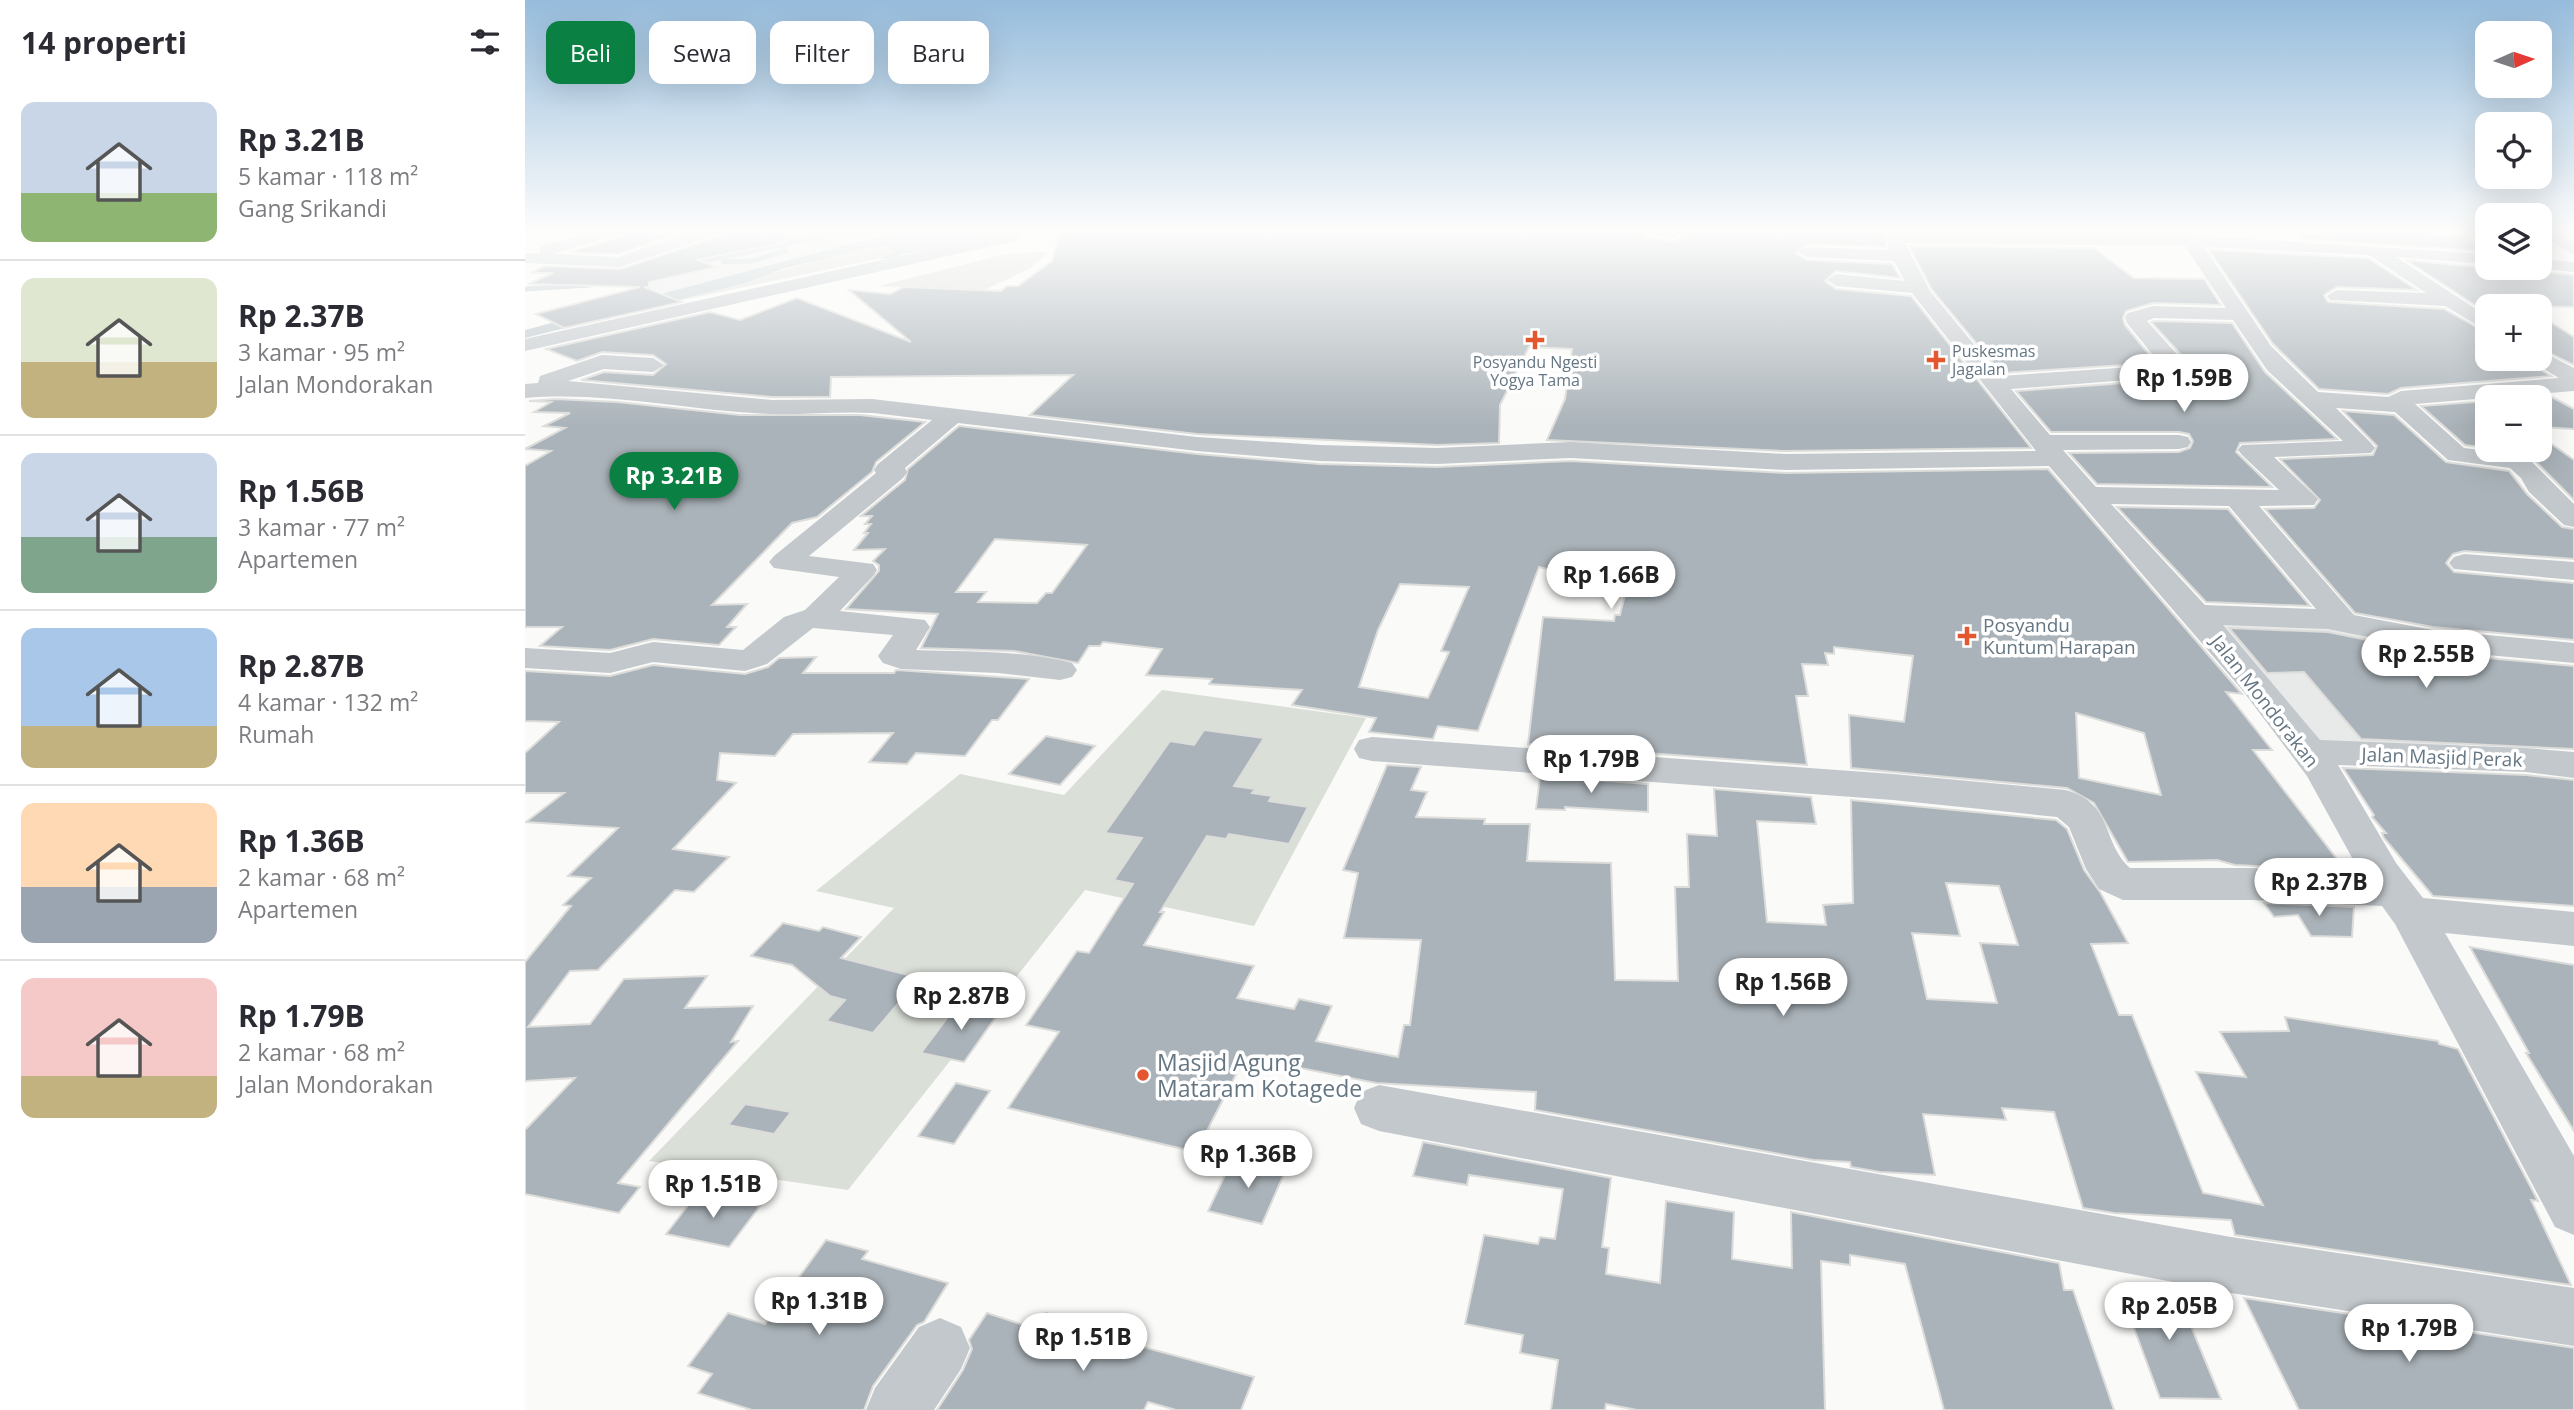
<!DOCTYPE html>
<html lang="id">
<meta charset="utf-8">
<style>
:root{--surface:#fff;--page:#f7f7f7;--text:#2b2b33;--muted:#7c7c81;--line:#e1e1e2;--accent:#0b8043}
body{margin:0;font-family:"Open Sans",sans-serif;background:var(--page);color:var(--text);height:100vh;display:flex;flex-direction:column;font-size:26px;white-space:nowrap}
*{box-sizing:border-box;margin:0}
p{font-size:23px;color:var(--muted)}
.icon{flex:none;width:38px;height:38px;fill:none;stroke:currentColor;stroke-width:2;stroke-linecap:round;stroke-linejoin:round}
.map{position:relative;flex:1;overflow:hidden}
.side{display:flex;flex-direction:column;background:var(--surface);width:525px}
.side>*{flex:none}
.guide{position:absolute;left:21px;top:21px;width:665px;height:63px;display:flex;gap:14px}
.needle{width:46px;rotate:87deg}
.controls{position:absolute;left:1950px;top:21px;display:grid;gap:14px}
.controls a{display:grid;place-items:center;width:77px;height:77px;border-radius:14px;background:var(--surface);box-shadow:0 7px 28px #0002;font-size:35px}
.price{position:absolute;translate:-50% -60px;padding:0 16px;border-radius:24px;background:#fff;color:#222;font-size:23px;line-height:46px;filter:drop-shadow(0 2px 4px #0008)}
.price::after{content:'';position:absolute;left:50%;top:42px;width:21px;height:16px;margin-left:-10px;background:inherit;clip-path:polygon(0 0,100% 0,50% 100%)}
.price.current{background:var(--accent);color:#fff}
ul{padding:0;list-style:none}
li{display:flex;align-items:center;gap:21px;height:175px;padding:0 21px}
li+li{border-top:2px solid var(--line)}
li span{display:grid;place-items:center;flex:none;width:196px;height:140px;border-radius:14px;color:#555}
li>.icon{margin-inline-start:auto}
span .icon{width:84px;height:84px;fill:#fffc;stroke-width:1}
li b{font-size:30px}
h2{display:flex;justify-content:space-between;align-items:center;height:84px;padding:0 21px;font-size:30px}
.chip{padding:0 24px;border-radius:14px;background:var(--surface);box-shadow:0 7px 28px #0002;font-size:24px;line-height:63px}
.chip.current{background:var(--accent);color:#fff}
main{display:flex;flex:1;min-height:0}
.map>svg:first-child{display:block}
</style>
<main>
<section class="side">
<h2>14 properti<svg class="icon" aria-label="filters" viewBox="0 0 24 24"><path d="M4 7h16M4 17h16"/><circle cx="9" cy="7" r="2"/><circle cx="15" cy="17" r="2"/></svg></h2>
<ul>
<li><span style="background:linear-gradient(#c9d6e8 65%,#8fb573 0)"><svg class="icon" aria-label="home" viewBox="0 0 24 24"><path d="M3 11l9-7 9 7M6 9v11h12V9"/></svg></span><div><b>Rp 3.21B</b><p>5 kamar · 118 m²</p><p>Gang Srikandi</p></div></li>
<li><span style="background:linear-gradient(#dfe7d0 60%,#c2b280 0)"><svg class="icon" aria-label="home" viewBox="0 0 24 24"><path d="M3 11l9-7 9 7M6 9v11h12V9"/></svg></span><div><b>Rp 2.37B</b><p>3 kamar · 95 m²</p><p>Jalan Mondorakan</p></div></li>
<li><span style="background:linear-gradient(#c9d6e8 60%,#7fa58c 0)"><svg class="icon" aria-label="home" viewBox="0 0 24 24"><path d="M3 11l9-7 9 7M6 9v11h12V9"/></svg></span><div><b>Rp 1.56B</b><p>3 kamar · 77 m²</p><p>Apartemen</p></div></li>
<li><span style="background:linear-gradient(#a9c7e8 70%,#c2b280 0)"><svg class="icon" aria-label="home" viewBox="0 0 24 24"><path d="M3 11l9-7 9 7M6 9v11h12V9"/></svg></span><div><b>Rp 2.87B</b><p>4 kamar · 132 m²</p><p>Rumah</p></div></li>
<li><span style="background:linear-gradient(#ffd9b3 60%,#9aa5b1 0)"><svg class="icon" aria-label="home" viewBox="0 0 24 24"><path d="M3 11l9-7 9 7M6 9v11h12V9"/></svg></span><div><b>Rp 1.36B</b><p>2 kamar · 68 m²</p><p>Apartemen</p></div></li>
<li><span style="background:linear-gradient(#f6c9c9 70%,#c2b280 0)"><svg class="icon" aria-label="home" viewBox="0 0 24 24"><path d="M3 11l9-7 9 7M6 9v11h12V9"/></svg></span><div><b>Rp 1.79B</b><p>2 kamar · 68 m²</p><p>Jalan Mondorakan</p></div></li>
</ul>
</section>
<div class="map">
<svg width="2049" height="1410" viewBox="0 0 2049 1410">
<rect width="100%" height="100%" fill="#fafaf8"/>
<g fill="#e8e9e9">
<path d="M288,230h90l-40,8 -25,11 -171,45 -47,-17 139,-38z"/>
<path d="M1679,611l150,14 114,130 -142,-2z"/>
</g>
<g fill="#dadfd7">
<path d="M365,246l6,6 -19,7 -232,49 210,-58z"/>
<path d="M523,252l-17,16 -47,22 -105,-4 131,-33z"/>
<path d="M637,690l204,28 -112,208 -169,-36 -237,300 -199,-29 245,-253 -78,-17 144,-117 104,21z"/>
</g>
<path fill="#bbc7cb" d="M378,230h124l-127,25 1,3 -24,1 19,-7 -7,-6 -27,3 -80,20 -37,14 -220,55v-8z"/>
<g fill="none" stroke-linecap="round" stroke-linejoin="round">
<g stroke="#bbc7cb" stroke-width="5">
<path d="M198,262l28,-1 35,-10 -2,-4"/>
<path d="M165,264l161,-34"/>
<path d="M0,289l65,-4"/>
</g>
</g>
<g fill="#aab3b9" stroke="#dcdcda" stroke-width="2" fill-rule="evenodd">
<path d="M100,230h63l-70,24 -49,-2 52,-15z"/>
<path d="M198,230h62l1,12 -89,18 20,7 -68,15v5h-5l38,15 -118,26 -28,-14 104,-27 -112,-3 25,-11h-22l14,-7 76,3 98,-33z"/>
<path d="M535,230h579l5,7 29,4 9,-6v-5h201l3,17 -79,-3 -11,9 11,7 85,4 8,14 -64,-7 -11,10 11,8 75,7 120,152 -246,3 -238,-11 18,-41 7,-50 -43,-2 -29,58 -1,38 -62,2 -240,-11 -167,-19 43,-40 -242,2 -1,20h-58l-191,-17 23,-8 49,3 13,-11 -13,-9 -51,-3 -25,9 -31,-12 164,-37 30,8 57,-22 114,44 -62,-52 41,4 14,-7 97,4 6,-5h11l34,-25z"/>
<path d="M1778,230h118l11,4 33,2 20,15 -185,-12 3,1z"/>
<path d="M1384,246l185,2 40,30 70,1 17,26 -68,-2 -27,8 -3,7 2,7 31,38 -155,10 -69,-83z"/>
<path d="M1684,250l159,8 49,32 -80,-3 -13,8 4,7 116,7 43,24v26h43v4l21,13 -150,12 -13,6 -69,-5 -46,-45z"/>
<path d="M1881,260l81,8h43l3,3 41,4v32l-87,-1v7z"/>
<path d="M2014,315l35,22v28l-35,-17z"/>
<path d="M1630,321l77,2 33,49 72,67 -97,4 -4,9 36,35 -175,-3 -28,-31 110,-1 11,-4 3,-7 -4,-7 -10,-2h-128l-35,-41 163,-12 7,-19 -35,-38z"/>
<path d="M2025,396l24,13v20l-35,-2v-30h-9z"/>
<path d="M31,399l61,3 123,13h120l65,7 -49,40 -4,10 -55,45 -25,6 -80,82 35,-1 -20,23h9l-17,18 -66,-6 -43,11 -70,-4 22,-19h-37v-161l26,-15 -26,-2 40,-21 -21,-2 26,-13 -36,-1 17,-10 -22,-1z"/>
<path d="M1962,401v47l-22,-3 -44,-39z"/>
<path d="M1818,411l51,4 52,47 63,9 18,23 35,33 12,2v30l-110,-8 -11,3 -7,9 8,9 120,11v57l-141,-13 -78,-14 -90,-104 49,-1 6,-8 -40,-41 93,-4 4,-9z"/>
<path d="M434,426l238,28 122,10 118,3 134,-6 214,12 263,-4 194,225 -16,-2 46,58h-19l93,121 -111,-6 -18,-5 -89,2 -34,-59 -27,-15 -216,-20 -2,-53 55,7 9,-66 -79,-9v7l-9,-1 3,12 -26,-1 6,32h-12l11,69 -279,-21 15,-127 71,4 1,-6h5l13,-52 -73,-7 -5,15 -16,-4 -61,164 -40,-5 -5,13 -64,-7 7,-14 -84,-13 10,-15 -93,-6 3,-5 -66,-4 16,-26 -59,-7 -3,4h-11l-11,17 -64,-12 -93,-3 17,-34 -92,-5 33,-38v-6l-6,-4 12,-12 -31,1 14,-17h-4l7,-9h-6l7,-8h-11l44,-36 3,-11zM470,539l92,6 -35,48h-6l-9,10 -59,-1 8,-10h-30zM875,584l69,3 -28,64 8,1 -21,46 -69,-11 19,-57zM1551,713l68,20 17,62 -82,-17z"/>
<path d="M2014,435l35,25v40l-46,-46 -30,-4h41z"/>
<path d="M1592,507l111,2 82,97 -104,-4z"/>
<path d="M1704,628l99,4 104,21 142,13v83l-213,-10 -57,-67 -37,1z"/>
<path d="M291,657l-13,16h91l2,-3 133,9 -31,41h-6l-27,36 -49,-3 -9,11 -38,-2 24,-29 -100,1 -18,22 -55,-3 -3,27 19,3 -63,66 56,8 -35,35 -19,-2 -77,80 -28,1 -42,56 62,-3 34,-45 83,-3 -22,32 68,-2 -22,36 7,-1 -120,142 22,4 -21,26 -94,-19v-64l50,-52 -50,3v-119l46,-56 -8,-1 28,-27 -23,-2 50,-48 -92,-6 38,-29h-39v-40l34,-31 -34,-1v-50l85,5 43,-11 92,9 23,-7 11,-9z"/>
<path d="M679,730l60,8 -30,48 21,3 -3,4 20,3 -3,5 39,6 -19,37 -60,-10 -3,5 -19,-3 -47,76h4l-20,33 110,21 -17,32 57,11 5,-10 33,7 -16,35 82,16 6,-32h6l11,-85 -77,-2 14,-65 -15,-3 44,-105 34,2 -10,23 16,2 -11,25 69,2 -1,5h46l-3,37 84,2 4,117 63,1 -3,-94h14l-2,-53 30,2 -3,-47 97,8 5,27 -59,-3 10,101 59,3 -3,-20 30,-2 -2,-103 205,20 11,9 17,41 16,22 28,51 -37,1 28,71h13l71,178 60,12 -67,-133 50,5 -26,-45 69,-1 -4,-14 153,24 1,3 19,5 80,152 -7,-1 40,85 -336,-50 -4,-15 -117,-7 -31,-5 -29,-96 -52,-4 4,12 -83,-6 12,61 -55,-3 -29,-5 -1,-5 -37,-2 -278,-50 1,-18 -160,-9 -131,-26 -49,95 -188,-44 51,-76 -33,-7 51,-74 12,2 44,-69 -19,-4 28,-42 -37,-5 65,-92 24,4zM1421,883l53,3 19,59 -38,-2 17,60 -70,-4 -15,-66 48,3z"/>
<path d="M521,736l49,10 -35,39 -51,-11z"/>
<path d="M1818,768l183,7 48,5v126l-141,-10 -49,-58 -2,-5h4l-14,-16 2,-2z"/>
<path d="M1015,776l108,8v28l-83,-5v3l-29,-1z"/>
<path d="M1739,903l90,4 -2,30 -41,-1 -13,-21 -24,2z"/>
<path d="M258,923l36,8 4,-4 38,10 -20,21 79,20 -47,55 -47,-12 19,-21 -15,-4 -38,-31 -41,-9z"/>
<path d="M1945,947l104,18v166l-48,-78h3z"/>
<path d="M434,1002l41,9 -36,51 -43,-9z"/>
<path d="M431,1083l34,8 -36,53 -36,-8z"/>
<path d="M220,1104l46,8 -17,22 -46,-9z"/>
<path d="M898,1142l188,36 -9,69 7,1 -3,26 54,9 6,-82 68,11 -2,47 60,9 -1,-56 268,51 5,27h9l41,120h-170l-39,-146 -55,-9v10l-29,-4 4,149h-188l-31,-6 -1,6h-54l7,-50 -38,-7 3,-18 -58,-11 19,-89 54,9 2,-7 15,2 8,-50 -94,-14 -2,10 -54,-9z"/>
<path d="M709,1156l53,11 -25,57 -54,-13z"/>
<path d="M172,1194l63,12 -31,41 -63,-13z"/>
<path d="M301,1240l42,11 -6,8 86,24 -24,39 -7,3 -44,61 -9,24h-112l-54,-17 14,-19 -24,-8 40,-53 37,11z"/>
<path d="M1593,1285h56l47,114 -61,-1z"/>
<path d="M1719,1298l330,50v62h-275z"/>
<path d="M462,1313l49,16 10,-16 88,29 -2,2 122,33 -13,33h-65l-28,-8 -4,8h-207l26,-40 9,-21 -3,-9z"/>
</g>
<g fill="none" stroke-linecap="round" stroke-linejoin="round">
<g fill="#c3c8cc" fill-rule="evenodd">
<path d="M72,230h25l-2,4 -67,20 65,3 78,-27h24l-2,4 -98,33 -95,-4v-10h15l1,-7z"/>
<path d="M1117,230h37l2,3 -8,5 -29,-4z"/>
<path d="M1360,230h16l1,3 287,2 298,19v10l-91,-7 91,59v15l-42,-25 -115,-6 -3,-4 10,-6 89,3 -57,-38 -165,-8 67,99 47,46 70,5 13,-6 158,-13 -28,-17 8,-2v-9l35,18v23l-159,13 49,44 62,8 48,48v23l-10,-2 -35,-33 -8,-14 -11,-10 -62,-8 -53,-48 -59,-4 35,35 4,5 -4,5 -97,4 44,42 -4,6 -55,1 95,109 79,15 141,13v20l-141,-13 -105,-21 -105,-4 97,115 206,8 48,4v26l-48,-6 -188,-7 58,98 27,35 151,14v34l-129,-13 129,223v79l-19,-8 -160,-303 -13,-18 -130,-6h-129l-24,-11 -13,-20 -17,-42 -12,-10 -164,-17 -521,-39 -13,-3 -5,-9 5,-9 13,-3 521,37 173,16c48,14 35,51 64,78h122l109,6 -54,-98 -64,-85 -194,-225 -264,4 -214,-12 -134,6 -118,-3 -122,-10 -239,-28 -53,45 2,4 -4,6 -94,78 64,8 4,6 -4,6 -33,35 85,9 5,7 -14,23c51,2 106,0 156,13l5,7 -5,7 -12,3 -62,-7 -97,-4 -18,-6 -5,-7 15,-21 -80,-7 -46,36 -22,7 -92,-9 -43,11 -85,-5v-20l85,5 43,-11 90,8 41,-33 21,-7 34,-33 -65,-9 -5,-6 5,-6 102,-83 -2,-3 4,-6 54,-44c-19,-2 -39,-5 -59,-7 -34,-2 -68,2 -102,1 -82,-3 -164,-23 -246,-16v-14l13,-1 2,-7 62,-21 51,3 11,7 -11,7 -49,-3 -36,12 204,19 100,-1 325,38 122,8 118,3 134,-6 214,12 251,-3 -124,-158 -76,-7 -9,-6 9,-6 69,7 -11,-20 -87,-4 -9,-5 9,-5 82,3zM1380,243l280,3 41,62 -73,-2 -25,7 -3,4 2,6 34,42 -161,11 -70,-85zM1629,318l79,2 34,50 76,71 -101,4 -4,5 4,5 37,35 -183,-3 -33,-37 116,-1 9,-2 3,-5 -3,-5 -9,-2h-129l-39,-46 168,-13 5,-14 -37,-41zM1586,504l118,2 87,103 -111,-4z"/>
<path d="M2014,230h17l18,12v13l-35,-21z"/>
<path d="M488,231l6,1 3,4 -3,4 -494,111v-12z"/>
<path d="M2014,259l35,3v10l-41,-4h6z"/>
<path d="M1939,554l110,8v18l-120,-11 -5,-6 5,-6z"/>
<path d="M854,1085l852,152 343,51v58l-343,-53 -852,-162 -18,-7 -7,-16 7,-16z"/>
<path d="M415,1318l21,9 9,21 -9,21 -27,41h-68l9,-22 44,-61z"/>
</g>
</g>
<linearGradient id="sky" x2="0" y2="1"><stop stop-color="#96bcdc"/><stop offset="0.54" stop-color="#fdfdfc"/><stop offset="1" stop-color="#fdfdfc" stop-opacity="0"/></linearGradient>
<rect width="2049" height="427" fill="url(#sky)"/>
<g fill="#e4572e" stroke="#fff" stroke-width="2.5">
<path d="M1006.5 329.5h7v7h7v7h-7v7h-7v-7h-7v-7h7z"/>
<path d="M1407.5 349.5h7v7h7v7h-7v7h-7v-7h-7v-7h7z"/>
<path d="M1438.5 625.5h7v7h7v7h-7v7h-7v-7h-7v-7h7z"/>
<circle cx="618" cy="1075" r="7"/>
</g>
<g text-anchor="middle" dominant-baseline="central" stroke-width="7" stroke-linejoin="round" paint-order="stroke">
<g font-size="16" fill="#657683" stroke="#fff" text-anchor="start">
<text x="1427" y="351">Puskesmas<tspan x="1427" dy="18">Jagalan</tspan></text>
<text x="1010" y="362" text-anchor="middle">Posyandu Ngesti<tspan x="1010" dy="18">Yogya Tama</tspan></text>
</g>
<g font-size="19" fill="#657683" stroke="#fff" text-anchor="start">
<text x="1458" y="625">Posyandu<tspan x="1458" dy="22">Kuntum Harapan</tspan></text>
</g>
<g font-size="19" fill="#657683" stroke="#fff">
<text transform="translate(1740 701) rotate(52)">Jalan Mondorakan</text>
<text transform="translate(1917 757) rotate(2)">Jalan Masjid Perak</text>
</g>
<g font-size="23" fill="#657683" stroke="#fff" text-anchor="start">
<text x="632" y="1062">Masjid Agung<tspan x="632" dy="26">Mataram Kotagede</tspan></text>
</g>
</g>
</svg>
<div class="controls">
<a><svg class="needle" viewBox="-14 -14 28 28"><path d="M0-13l5 13h-10z" fill="#e53935"/><path d="M0 13l5-13h-10z" fill="#7c7c81"/></svg></a>
<a><svg class="icon" aria-label="locate" viewBox="0 0 24 24"><circle cx="12" cy="12" r="6"/><path d="M12 2v4M12 18v4M2 12h4M18 12h4"/></svg></a>
<a><svg class="icon" aria-label="layers" viewBox="0 0 24 24"><path d="M12 4l9 5-9 5-9-5zM3 14l9 5 9-5"/></svg></a>
<a>+</a>
<a>−</a>
</div>
<b class="price" style="left:1659px;top:414px">Rp 1.59B</b>
<b class="price current" style="left:149px;top:512px">Rp 3.21B</b>
<b class="price" style="left:1086px;top:611px">Rp 1.66B</b>
<b class="price" style="left:1901px;top:690px">Rp 2.55B</b>
<b class="price" style="left:1066px;top:795px">Rp 1.79B</b>
<b class="price" style="left:1794px;top:918px">Rp 2.37B</b>
<b class="price" style="left:1258px;top:1018px">Rp 1.56B</b>
<b class="price" style="left:436px;top:1032px">Rp 2.87B</b>
<b class="price" style="left:723px;top:1190px">Rp 1.36B</b>
<b class="price" style="left:188px;top:1220px">Rp 1.51B</b>
<b class="price" style="left:294px;top:1337px">Rp 1.31B</b>
<b class="price" style="left:1644px;top:1342px">Rp 2.05B</b>
<b class="price" style="left:1884px;top:1364px">Rp 1.79B</b>
<b class="price" style="left:558px;top:1373px">Rp 1.51B</b>
<div class="guide">
<a class="chip current">Beli</a>
<a class="chip">Sewa</a>
<a class="chip">Filter</a>
<a class="chip">Baru</a>
</div>
</div>
</main>
